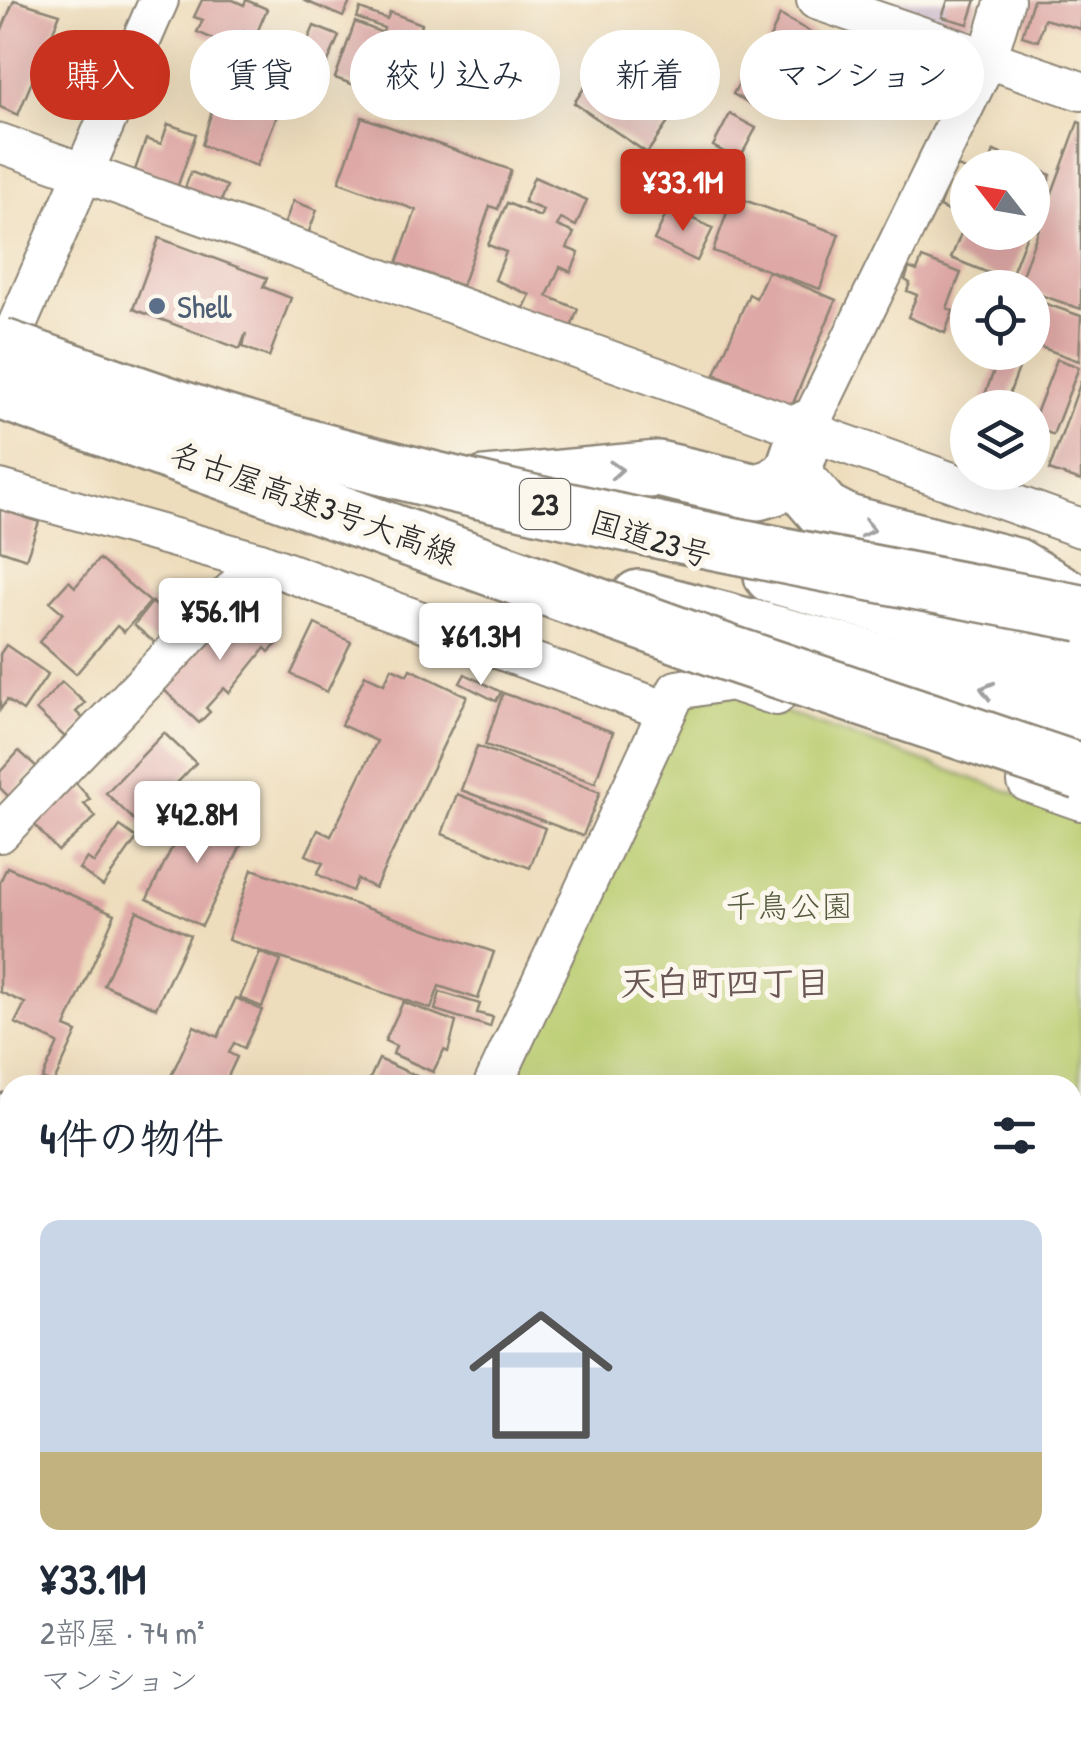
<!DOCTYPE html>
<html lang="ja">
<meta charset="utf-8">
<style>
:root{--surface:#fff;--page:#f6f6f7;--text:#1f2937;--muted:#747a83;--line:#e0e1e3;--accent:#c8321e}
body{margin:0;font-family:"Patrick Hand","Klee One",sans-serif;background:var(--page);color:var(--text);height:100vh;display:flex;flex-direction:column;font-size:38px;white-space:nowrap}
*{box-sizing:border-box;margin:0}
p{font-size:32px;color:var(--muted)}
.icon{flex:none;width:55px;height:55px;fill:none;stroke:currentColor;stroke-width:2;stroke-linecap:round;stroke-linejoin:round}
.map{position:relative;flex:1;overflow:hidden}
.side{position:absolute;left:0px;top:1075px;width:1082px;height:672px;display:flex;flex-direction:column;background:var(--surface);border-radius:30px 30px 0 0;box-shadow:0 10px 40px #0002}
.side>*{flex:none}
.top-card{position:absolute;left:30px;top:30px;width:1022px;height:90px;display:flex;gap:20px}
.needle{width:65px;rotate:301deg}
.tools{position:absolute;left:950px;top:150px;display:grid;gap:20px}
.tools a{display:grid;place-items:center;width:100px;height:100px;border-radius:50%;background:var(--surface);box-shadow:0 10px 40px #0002;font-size:50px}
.price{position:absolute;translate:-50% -85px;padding:0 22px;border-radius:10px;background:#fff;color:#222;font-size:32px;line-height:65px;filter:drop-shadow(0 2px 5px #0008)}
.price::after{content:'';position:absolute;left:50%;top:60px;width:30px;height:22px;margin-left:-15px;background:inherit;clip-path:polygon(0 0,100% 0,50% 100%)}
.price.on{background:var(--accent);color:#fff}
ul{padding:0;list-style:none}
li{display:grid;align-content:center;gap:20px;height:530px;padding:0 40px}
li+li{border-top:2px solid var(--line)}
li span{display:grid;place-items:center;height:310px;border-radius:20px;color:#555}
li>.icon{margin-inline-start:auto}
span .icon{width:180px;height:180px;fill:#fffc;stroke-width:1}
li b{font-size:42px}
h2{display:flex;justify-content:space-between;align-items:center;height:120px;padding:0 40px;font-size:42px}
.pill{padding:0 35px;border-radius:45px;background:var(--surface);box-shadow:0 10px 40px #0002;font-size:35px;line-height:90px}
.pill.on{background:var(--accent);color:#fff}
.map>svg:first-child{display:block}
</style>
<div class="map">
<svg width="1081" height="1747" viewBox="0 0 1081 1747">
<rect width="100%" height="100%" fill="#fbf7ec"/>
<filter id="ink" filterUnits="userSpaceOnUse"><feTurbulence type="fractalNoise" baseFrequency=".01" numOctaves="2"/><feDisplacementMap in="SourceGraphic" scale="20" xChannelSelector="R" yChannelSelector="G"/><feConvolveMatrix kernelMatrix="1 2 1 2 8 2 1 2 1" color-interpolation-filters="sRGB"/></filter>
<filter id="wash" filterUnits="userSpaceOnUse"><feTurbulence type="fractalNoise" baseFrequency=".0048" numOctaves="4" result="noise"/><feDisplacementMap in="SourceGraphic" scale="40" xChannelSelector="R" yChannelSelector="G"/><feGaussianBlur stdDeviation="2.25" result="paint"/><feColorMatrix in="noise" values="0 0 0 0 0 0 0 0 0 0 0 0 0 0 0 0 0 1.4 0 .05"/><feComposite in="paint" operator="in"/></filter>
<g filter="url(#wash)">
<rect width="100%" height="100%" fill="#eeddbc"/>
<path fill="#cfbdce" d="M869,0h109l-6,21 -17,10z"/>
<path fill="#bacc70" stroke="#727c4e" stroke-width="2.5" d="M734,694l347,123v431l-8,13 -1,-176h-568l181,-384z"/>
<g id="blocks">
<g fill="#dea8a6">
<path d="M14,0l46,14 -42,101 -18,-8v-73z"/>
<path d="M202,0h31l11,5 2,-5 21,9 -11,26 -12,-4 -8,18 -39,-17 6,-12 -9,-3z"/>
<path d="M303,0h48l-8,17z"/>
<path d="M948,0h28l-8,24 -26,-7z"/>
<path d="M1033,0h48v29l-37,-10 -6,22 -16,-5z"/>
<path d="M360,9l27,10 3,-7 32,12 -7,20 61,22 -20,56 -121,-44 20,-56 28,11 1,-5 -27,-10z"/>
<path d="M780,15l43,24 -7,14 9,5 -19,25 -45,-24z"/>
<path d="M314,26l25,10 -19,44 -24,-11z"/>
<path d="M846,39l18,10 -16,28 -17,-10z"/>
<path d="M659,53l39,26 -51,74 -73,-50 21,-31 22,14 -13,20 10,6 14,-21 -12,-8 14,-22 16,11z"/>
<path d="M748,67l19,11 -15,27 -19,-11z"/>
<path d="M231,78l53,20 -27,68 -55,-21 18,-62 8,3z"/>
<path d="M730,114l26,14 -17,32 -26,-14z"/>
<path d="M362,117l149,53 -13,39 -8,-3 -28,80 -65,-23 19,-53 -77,-28z"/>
<path d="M1078,122l3,1v186l-49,-17v-4l-14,-2z"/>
<path d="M168,124l28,10 -19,54 -42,-18 11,-31 15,5z"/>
<path d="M994,151l57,24 -18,46 -1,-53h-44z"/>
<path d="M637,158l16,11 -10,16 -16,-11z"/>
<path d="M955,166l13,5v61h60l-19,49 -58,-23 16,-39 -28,-12z"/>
<path d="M191,172l36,14 -8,21 -36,-14z"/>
<path d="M534,177l53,23 -11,26 -15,-7 -4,7 17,7 -7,15 12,5 -8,19 -11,-5 -13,29 31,13 -8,21 -47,-20 7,-15 -35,-15 11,-28 -18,-7 19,-42 33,14 3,-7 -19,-8z"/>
<path d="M733,196l106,38 -19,55 -107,-38z"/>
<path d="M293,201l24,9 -9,24 -24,-9z"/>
<path d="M669,208l44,20 -16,33 -43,-21z"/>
<path d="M159,238l108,40 -4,9 28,11 -22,59 -26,-10 3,-14 -6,16 -107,-40z"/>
<path d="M922,258l39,15 -14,35 6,3 -8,22 -37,-16 9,-22 -10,-4 3,-8 -5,-3 4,-12 8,3z"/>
<path d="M768,271l68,29 -44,106 -77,-32 34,-80 7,4z"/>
<path d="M1032,299l49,17 -2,45 -47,-17z"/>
<path d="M1001,352h24l-21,56h-15l-8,-3z"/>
<path d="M1057,359l22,8 -26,68 -21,-11z"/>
<path d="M1081,381v100l-32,-11z"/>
<path d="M0,509l39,13 -13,37 -26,-9z"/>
<path d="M99,559l51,43 -26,30 -7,-6 -41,48 -37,-32 24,-29 -13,-11 19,-21 6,6z"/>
<path d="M152,602l25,21 -19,22 -24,-20z"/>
<path d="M242,604l38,37 -11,11 -4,-4 -36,45 -5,-5 -18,20 4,4 -11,11 -37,-35z"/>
<path d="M315,624l36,18 -24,50 -36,-18z"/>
<path d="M6,645l42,29 -25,37 -16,-11 -7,10v-56z"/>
<path d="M392,668l15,7 3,-6 57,27 -92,192 -18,-9 -5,12 -35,-17 6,-11 -17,-8 12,-25 13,6 46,-95 -36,-16 24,-50 19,9z"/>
<path d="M465,674l36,18 -5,9 -36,-18z"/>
<path d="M62,682l23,21 -9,9 9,8 -17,20 -32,-30z"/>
<path d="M503,693l110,39 -18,51 -110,-38z"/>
<path d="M164,733l32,30 -58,61 -32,-31z"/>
<path d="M477,746l123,46 -17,44 -122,-46z"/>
<path d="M19,751l18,16 -28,30 -9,-9v-16z"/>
<path d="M75,782l15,17 -6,5 12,13 -38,34 -25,-28z"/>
<path d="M457,794l88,34 -15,40 -88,-34z"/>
<path d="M192,806l55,27 -45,93 -55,-27z"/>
<path d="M120,826l17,12 -34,48 -24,-17 8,-11 7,5z"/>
<path d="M7,867l108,47 -50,113 12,5 -24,52 -11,-5 16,-36 -43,-20 10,-20 -25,-11v-110z"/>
<path d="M252,869l242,83 -16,47 -39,-13 -8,23 -203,-69z"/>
<path d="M137,911l53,24 -34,73 -52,-23z"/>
<path d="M260,952l21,9 -19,46 -22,-9z"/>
<path d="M440,992l40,12 -3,9 16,4 -3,10 -55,-17z"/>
<path d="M236,998l26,12 -18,38 -10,-5 -5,10 8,4 -13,28h-57l27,-59 24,11z"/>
<path d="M403,1002l53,20 -8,30 -4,-2 -11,22 -40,-18 3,-8 -11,-5z"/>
<path d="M379,1059l42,19 -4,7h-50z"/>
<path d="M6,1171l4,2v39l-7,-3 5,-12 -8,-3z"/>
<path d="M0,1304l10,4v82l-10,-5z"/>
<path d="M1081,1342v62l-9,-5v-50z"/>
<path d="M0,1511l10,5v39l-10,-5z"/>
<path d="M1081,1515v106l-9,19v-107z"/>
<path d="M0,1556l10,5 -1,38 -9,-4z"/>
<path d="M0,1645l10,4v38l-10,-4z"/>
<path d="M4,1697l6,3v33l-10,-5z"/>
<path d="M105,1738h29l19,9h-53z"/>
<path d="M227,1738h51l3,1 -4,8h-33z"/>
<path d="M304,1738h39l-4,9h-15z"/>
<path d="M397,1738l15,5 7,-5 21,9h-48z"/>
<path d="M428,1738h40l-4,9h-15z"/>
<path d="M472,1738h24l19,9h-47z"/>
<path d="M579,1738h63l-4,9h-38z"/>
<path d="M652,1738h61l-5,9h-38z"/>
<path d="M833,1738h57l-6,9h-35z"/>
<path d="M976,1738h52l-4,9h-58z"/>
</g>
</g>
</g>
<g filter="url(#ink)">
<use href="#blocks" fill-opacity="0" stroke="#8c8474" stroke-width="2.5"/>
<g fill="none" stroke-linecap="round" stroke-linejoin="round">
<g stroke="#8c8474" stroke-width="42">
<g id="minor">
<path d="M816,0l265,91"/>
<path d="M0,143l1081,385"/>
<path d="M0,364l159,-364"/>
<path d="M808,428l179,-368 18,-60"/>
<path d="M0,489l260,73 407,149"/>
<path d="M1027,782l54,19"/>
<path d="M0,833l260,-271"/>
<path d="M493,1085l184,-395 54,-9 45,15"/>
<path d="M0,1133l10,-22"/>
<path d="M1072,1295l9,-13"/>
<path d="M0,1405l10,3"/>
<path d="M0,1470l10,-23"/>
<path d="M1072,1478l9,3"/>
<path d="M767,1738l20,9"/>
<path d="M21,1747l4,-9"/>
<path d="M186,1747l5,-9"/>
<path d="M371,1747l4,-9"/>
<path d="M544,1747l5,-9"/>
<path d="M726,1747l5,-9"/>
<path d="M908,1747l4,-9"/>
<path d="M1073,1747l8,-15"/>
</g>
</g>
<g stroke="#8c8474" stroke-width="60">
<g id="highway">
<path d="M792,474l32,37 23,12 168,43 66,39"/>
<path d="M485,485l173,-16 99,23 17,-5 18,-13 16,-46"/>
<path d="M772,575l309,85"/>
<path d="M639,598l442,116"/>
</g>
</g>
<use href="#minor" stroke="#fff" stroke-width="38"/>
<use href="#highway" stroke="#fff" stroke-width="55"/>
<g stroke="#8c8474" stroke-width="60" stroke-linecap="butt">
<g id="highway-bridge">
<path d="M0,346c95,33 191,69 288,96 261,72 527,120 793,171"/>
<path d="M0,391l725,261 356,120"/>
</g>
</g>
<use href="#highway-bridge" stroke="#fff" stroke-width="55"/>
</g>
<defs><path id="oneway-chevron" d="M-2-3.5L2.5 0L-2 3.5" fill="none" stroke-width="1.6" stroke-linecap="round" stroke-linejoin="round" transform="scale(2.5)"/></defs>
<g stroke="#a0a0a0">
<use href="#oneway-chevron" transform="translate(616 470) rotate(-4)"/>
<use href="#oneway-chevron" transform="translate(868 529) rotate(14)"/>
<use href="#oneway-chevron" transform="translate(987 690) rotate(-165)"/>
</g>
</g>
<circle fill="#5c6f8a" stroke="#fbf7ec" stroke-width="4" cx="157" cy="306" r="10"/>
<g text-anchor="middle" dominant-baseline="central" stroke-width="10" stroke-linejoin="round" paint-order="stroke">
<rect fill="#fbf7ec" stroke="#696865" stroke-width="2.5" x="520" y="479" width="50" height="50" rx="8"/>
<g font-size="30" font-weight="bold" fill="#2b2b2b">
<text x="545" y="504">23</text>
</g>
<g font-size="32" fill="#4e5e75" stroke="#fbf7ec" text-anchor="start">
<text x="177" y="306">Shell</text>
</g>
<g font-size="32" fill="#2b2b2b" stroke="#fbf7ec">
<text transform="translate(314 503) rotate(20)">名古屋高速3号大高線</text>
<text transform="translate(651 538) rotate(17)">国道23号</text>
</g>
<g font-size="32" fill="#565b40" stroke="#fbf7ec">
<text x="789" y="905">千鳥公園</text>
</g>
<g font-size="35" font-weight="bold" fill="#6a5756" stroke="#fbf7ec">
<text x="725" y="982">天白町四丁目</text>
</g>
</g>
</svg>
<div class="tools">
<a><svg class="needle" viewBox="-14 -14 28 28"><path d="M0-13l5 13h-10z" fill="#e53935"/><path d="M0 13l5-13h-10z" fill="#747a83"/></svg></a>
<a><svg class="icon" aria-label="locate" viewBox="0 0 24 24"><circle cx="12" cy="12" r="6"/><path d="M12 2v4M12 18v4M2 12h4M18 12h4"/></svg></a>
<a><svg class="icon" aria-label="layers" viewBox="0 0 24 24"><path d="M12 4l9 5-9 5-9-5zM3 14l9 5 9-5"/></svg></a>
</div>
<b class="price on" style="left:683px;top:234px">¥33.1M</b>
<b class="price" style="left:220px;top:663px">¥56.1M</b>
<b class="price" style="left:481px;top:688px">¥61.3M</b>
<b class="price" style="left:197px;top:866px">¥42.8M</b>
<div class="top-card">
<a class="pill on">購入</a>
<a class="pill">賃貸</a>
<a class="pill">絞り込み</a>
<a class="pill">新着</a>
<a class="pill">マンション</a>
</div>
<section class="side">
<h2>4件の物件<svg class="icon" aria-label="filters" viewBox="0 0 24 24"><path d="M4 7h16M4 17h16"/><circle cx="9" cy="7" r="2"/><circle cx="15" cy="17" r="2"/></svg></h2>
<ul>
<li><span style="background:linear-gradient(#c9d6e8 75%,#c2b280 0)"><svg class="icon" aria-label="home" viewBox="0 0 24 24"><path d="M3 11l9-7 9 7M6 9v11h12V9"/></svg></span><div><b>¥33.1M</b><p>2部屋 · 74 m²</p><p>マンション</p></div></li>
</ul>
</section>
</div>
